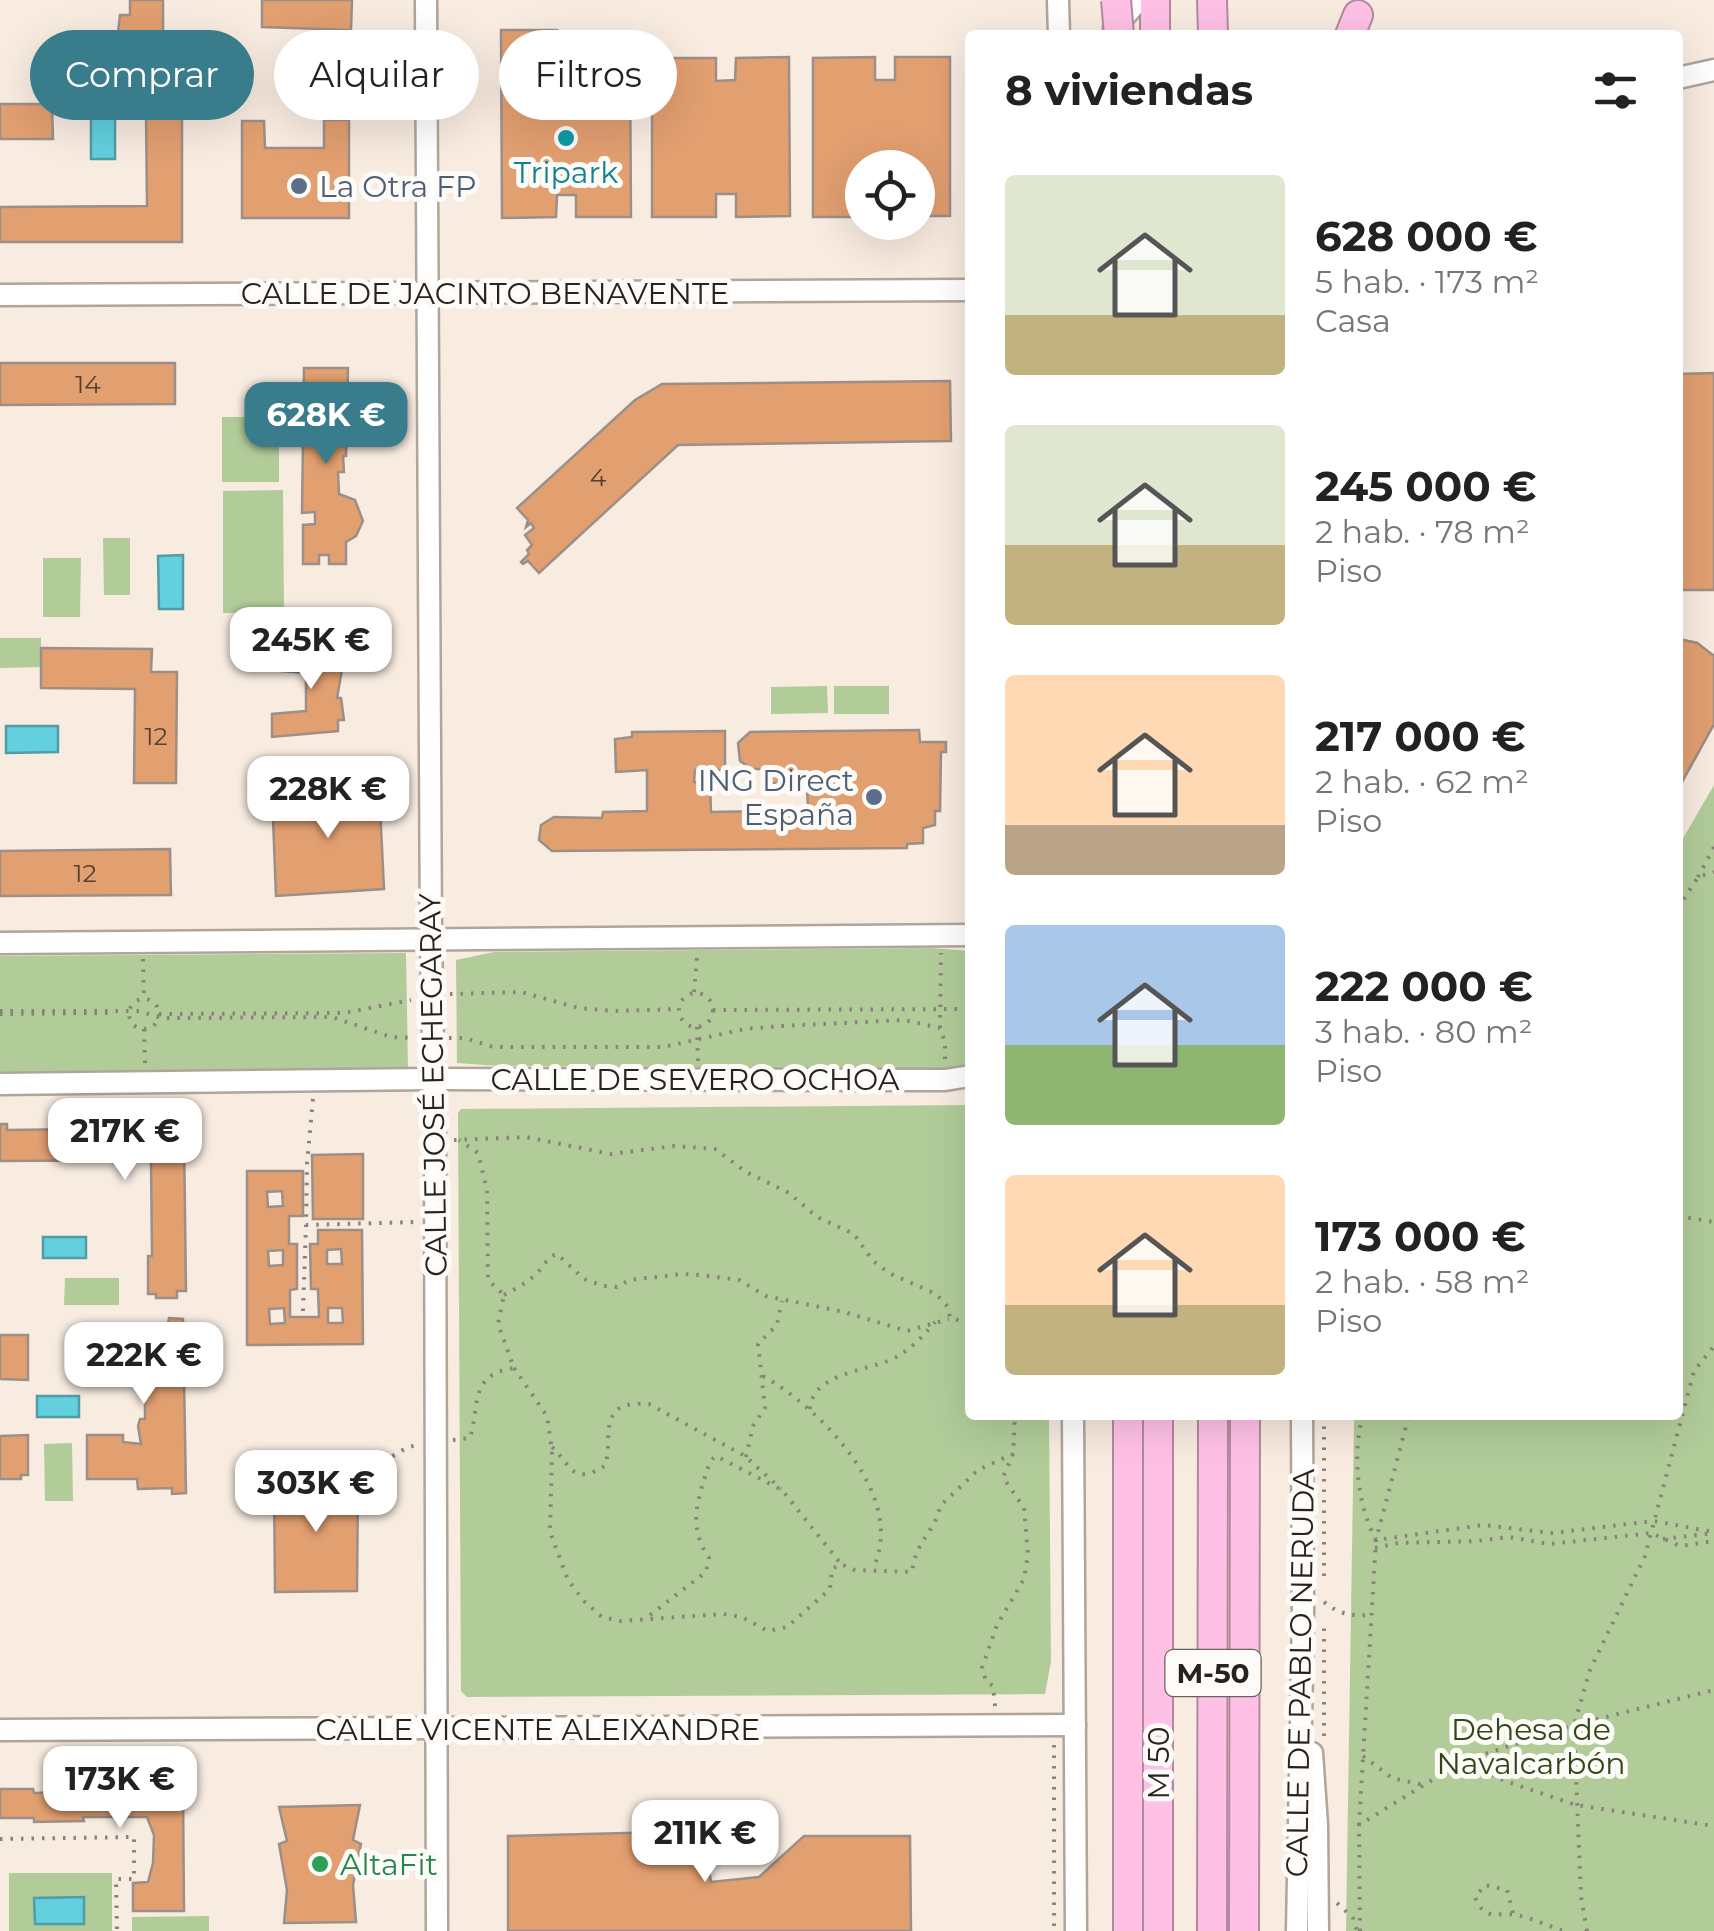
<!DOCTYPE html>
<html lang="es">
<meta charset="utf-8">
<style>
:root{--surface:#fff;--page:#f2f2f2;--text:#222;--muted:#767676;--accent:#397d8c}
body{margin:0;font-family:Montserrat,sans-serif;background:var(--page);color:var(--text);height:100vh;display:flex;flex-direction:column;font-size:38px;white-space:nowrap}
*{box-sizing:border-box;margin:0}
p{font-size:32px;color:var(--muted)}
.icon{flex:none;width:55px;height:55px;fill:none;stroke:currentColor;stroke-width:2;stroke-linecap:round;stroke-linejoin:round}
.map{position:relative;flex:1;overflow:hidden}
.drawer{position:absolute;left:965px;top:30px;width:718px;height:1390px;display:flex;flex-direction:column;background:var(--surface);border-radius:10px;box-shadow:0 10px 40px #0002}
.drawer>*{flex:none}
.banner{position:absolute;left:30px;top:30px;width:785px;height:90px;display:flex;gap:20px}
.tools{position:absolute;left:845px;top:150px;display:grid;gap:20px}
.tools a{display:grid;place-items:center;width:90px;height:90px;border-radius:50%;background:var(--surface);box-shadow:0 10px 40px #0002;font-size:50px}
.price{position:absolute;translate:-50% -85px;padding:0 22px;border-radius:20px;background:#fff;color:#222;font-size:32px;line-height:65px;filter:drop-shadow(0 2px 5px #0008)}
.price::after{content:'';position:absolute;left:50%;top:60px;width:30px;height:22px;margin-left:-15px;background:inherit;clip-path:polygon(0 0,100% 0,50% 100%)}
.price.on{background:var(--accent);color:#fff}
ul{padding:0;list-style:none}
li{display:flex;align-items:center;gap:30px;height:250px;padding:0 40px}
li span{display:grid;place-items:center;flex:none;width:280px;height:200px;border-radius:10px;color:#555}
li>.icon{margin-inline-start:auto}
span .icon{width:120px;height:120px;fill:#fffc;stroke-width:1}
li b{font-size:42px}
h2{display:flex;justify-content:space-between;align-items:center;height:120px;padding:0 40px;font-size:42px}
.pill{padding:0 35px;border-radius:45px;background:var(--surface);box-shadow:0 10px 40px #0002;font-size:35px;line-height:90px}
.pill.on{background:var(--accent);color:#fff}
.map>svg:first-child{display:block}
</style>
<div class="map">
<svg width="1714" height="1931" viewBox="0 0 1714 1931">
<rect width="100%" height="100%" fill="#f8ebe0"/>
<g fill="#b1cc99">
<rect x="222" y="417" width="57" height="65"/>
<path d="M283,490l1,122 -61,1v-122z"/>
<path d="M103,538h27v57h-26z"/>
<path d="M43,558h38l-1,59h-37z"/>
<path d="M0,638h41v29l-41,1z"/>
<path d="M827,686l1,27 -57,1v-27z"/>
<rect x="834" y="686" width="55" height="28"/>
<path d="M1714,785v1146h-368l8,-509 3,-7h321v-568z"/>
<path d="M932,948l38,3v113l-34,6 -438,-4 -41,-3 -1,-103 38,-8z"/>
<path d="M406,953l2,116 -408,3v-116z"/>
<path d="M970,1105v310h79l2,246 -6,33 -578,3 -6,-6 -3,-578 3,-4z"/>
<path d="M65,1278h54v27h-55z"/>
<path d="M72,1443l1,58h-28l-1,-57z"/>
<rect x="9" y="1873" width="103" height="58"/>
<path d="M209,1916v15h-77v-14z"/>
</g>
<g fill="#63d0df" stroke="#519ca5" stroke-width="2.5">
<rect x="91" y="109" width="24" height="50"/>
<path d="M183,555v54h-24l-1,-53z"/>
<path d="M6,726h52v26l-52,1z"/>
<rect x="43" y="1237" width="43" height="21"/>
<rect x="37" y="1396" width="42" height="21"/>
<path d="M84,1897v27h-49l-1,-26z"/>
</g>
<g fill="#e29f70" stroke="#9c8f87" stroke-width="2.5" fill-rule="evenodd">
<path d="M130,0h33v42l-46,-1 3,-26h10z"/>
<path d="M262,0h90l-1,30 -89,-3z"/>
<path d="M501,30h56v51h19l-1,-30 55,-1 1,167h-55v-22h-19l-1,22 -54,1z"/>
<path d="M789,57l1,159 -54,1v-23h-20v23h-64v-159h64v23l19,-1 1,-22z"/>
<path d="M875,57v23h20v-23h55v159h-32v-48h-56v49h-49v-159z"/>
<path d="M0,104h52l1,35h-53z"/>
<path d="M146,113h36v129h-182v-35l147,-1z"/>
<path d="M324,120h25v98h-107v-97h22l1,27h59z"/>
<path d="M0,363h175v41l-175,1z"/>
<path d="M304,368h44l-2,88h-3l1,16h-6l1,22 16,6 8,21 -7,15 -10,6v22h-17v-9h-10v9h-16v-39l12,-1v-12l-13,1z"/>
<path d="M1714,373v217h-36v-216z"/>
<path d="M950,381l1,60 -273,4 -139,128 -11,-12 -5,3 -2,-2 8,-8 -2,-4 5,-5 -7,-10 9,-7 -3,-5 -5,4 2,-7 -11,-12 118,-108 27,-16z"/>
<path d="M1678,639l19,4 17,13v68l-36,65z"/>
<path d="M1678,639l19,4 17,13v68l-36,65z"/>
<path d="M41,648l111,1 -1,23h26l-1,111h-42l1,-94 -94,-1z"/>
<path d="M272,649l65,3v12h6l-6,34h4l3,22h-6v11l-66,6v-23l34,-3v-38l-35,-3z"/>
<path d="M919,730l1,12h26v10h-5l-1,59h-5v14l-12,3v15l-16,1v4l-355,3 -13,-11 2,-15 13,-8 48,1 1,-6 44,-1v-41l-31,2 -1,-33 17,-2v-5l93,-1v39h-30l-1,12 16,1 1,29 97,-2 -1,-26 -40,-1 1,-14h-16l-12,-8 -2,-18 12,-11z"/>
<path d="M379,787l5,102 -108,7 -4,-103z"/>
<path d="M170,849l1,46 -171,1v-45z"/>
<path d="M0,1124h7v6l158,-2v9l19,-1 2,155h-9v7h-21v-4h-8v-38h4l-1,-96 -151,1z"/>
<path d="M363,1154v65h-50l-1,-64z"/>
<path d="M247,1171h56v45h-14v28h8v45l-7,1v27h29l-1,-28h-7l-1,-45h8v-14h44l1,114 -116,1zM282,1191l1,15 -15,1 -1,-15zM341,1249l1,15h-15v-14zM283,1250v15l-14,1 -1,-15zM284,1308l1,15 -15,1 -1,-15zM328,1308h14l1,15h-15z"/>
<path d="M169,1318l14,1 3,174 -14,1v-6l-34,1 -1,-10h-50v-44h36v7l18,2 -3,-18 2,-7h5v-24h-4v-7h-3l3,-19 -19,3v7h-36v-44l50,1v-11l32,-1z"/>
<path d="M0,1335h28v45l-28,-1z"/>
<path d="M28,1435v40h-7v4h-21v-43z"/>
<path d="M393,1478v23h-17v-22z"/>
<path d="M274,1479h84l-1,112 -82,1z"/>
<path d="M183,1788l1,123h-51v-28l15,-1 5,-19 1,-28 -7,-18h-64l1,4 -50,1v-4h-34v-29h33l1,4z"/>
<path d="M360,1805l-7,35 8,4 -8,41 3,37 -72,1 3,-33 -8,-46 8,-3 -8,-34z"/>
<path d="M703,1831l8,51 48,-5 45,-41h106l1,95h-403v-95z"/>
</g>
<g fill="none" stroke-linecap="round" stroke-linejoin="round">
<g stroke="#b1a59a" stroke-width="25">
<g id="minor">
<path d="M426,0l5,941 4,204 2,786"/>
<path d="M1058,0l1,35"/>
<path d="M1114,28l25,-28"/>
<path d="M1678,78l36,-8"/>
<path d="M0,295l970,-5"/>
<path d="M0,943l970,-8"/>
<path d="M0,1084l432,-5 513,1 25,-4"/>
<path d="M1073,1415l3,516"/>
<path d="M0,1730l1075,-5"/>
<path d="M1312,1753l5,72 1,106"/>
<path d="M1297,1931l6,-316 -1,-200"/>
</g>
</g>
<g stroke="#b389a0" stroke-width="32">
<g id="highway">
<path d="M1212,0l1,35"/>
<path d="M1155,35v-35"/>
<path d="M1350,35l8,-20"/>
<path d="M1158,1415v516"/>
<path d="M1128,1931v-516"/>
<path d="M1212,1931l1,-516"/>
<path d="M1244,1931l1,-516"/>
</g>
</g>
<g stroke="#89817a" stroke-width="4" stroke-dasharray="2.5 8" stroke-linecap="butt">
<path d="M1698,877l16,-30"/>
<path d="M1678,908l20,-31 16,-5"/>
<path d="M143,959l1,40"/>
<path d="M694,992l3,-35"/>
<circle cx="696" cy="1010" r="17"/>
<path d="M450,994l71,-2 58,16 35,3 64,-2"/>
<circle cx="144" cy="1014" r="15"/>
<path d="M713,1010l257,-1"/>
<path d="M0,1011h139l22,7 171,-1 59,20 24,1"/>
<path d="M0,1014l115,-1"/>
<path d="M159,1014l185,-1 67,-13"/>
<path d="M697,1027l1,35"/>
<path d="M940,1028l1,-75"/>
<path d="M144,1029l1,35"/>
<path d="M449,1038h16l28,9h170l82,-18 36,-3 123,-6 36,8 5,14v19"/>
<path d="M313,1099l-6,64 -1,62 110,-3"/>
<path d="M454,1140l72,-3 85,17 63,-8 41,3 31,23 43,21 28,24 37,17 19,27 16,12 47,21 12,13 2,11 20,5"/>
<path d="M1678,1216l36,6"/>
<path d="M504,1295c10,-5 20,-11 29,-18 10,-8 12,-19 24,-23l27,25 19,7 14,1 12,-7 54,-6 18,1 38,5 27,16 78,16 63,19 42,-12"/>
<path d="M303,1311l3,-86"/>
<path d="M514,1368l33,48 5,35 -2,81 18,48 16,21 18,16 18,4 103,-7 19,3 26,14 19,-4 43,-38 2,-20 9,-5 14,6 57,2c4,-33 23,-39 28,-66l38,-36 35,-16"/>
<path d="M763,1376c57,32 145,121 110,192"/>
<path d="M810,1409c3,-39 63,-37 90,-54 14,-9 24,-20 35,-33"/>
<path d="M1363,1415c-11,38 -6,90 13,125l107,-15 69,8 102,-12 60,11"/>
<path d="M453,1440l17,-2c10,-33 -1,-64 44,-70l-16,-44 6,-29 -16,-15 -1,-90 -9,-37 -19,-13"/>
<path d="M552,1447c19,18 20,40 54,18 6,-34 -8,-65 43,-61l96,52 36,33"/>
<path d="M746,1457l7,-31 12,-18 -7,-64 19,-19 5,-24"/>
<path d="M374,1466c16,-6 28,-19 44,-21"/>
<path d="M357,1513l18,-24"/>
<path d="M1663,1539l51,-6"/>
<path d="M1375,1548l23,-5 79,-2 32,-4 40,7 102,-11 29,13 34,-5"/>
<path d="M1324,1576v-161"/>
<path d="M1324,1602c16,13 28,14 47,13"/>
<path d="M650,1615l56,-43 3,-14c-23,-34 -10,-61 1,-97l6,-5 66,34 59,74"/>
<path d="M995,1706l-2,-20 -7,-5 -4,-13 15,-43 27,-46 4,-24 -4,-47 -21,-31 10,-23 2,-39"/>
<path d="M1324,1736v-110"/>
<path d="M1054,1745v186"/>
<path d="M1363,1756l29,22 32,7"/>
<path d="M1463,1761l42,20 71,24 138,21"/>
<path d="M1359,1825l17,-285 33,-125"/>
<path d="M0,1839l134,-2v42h-18l1,52"/>
<path d="M1337,1903l16,15 4,13"/>
<path d="M1513,1913l-6,-23 -22,-5 -10,12c10,26 23,14 41,18 16,3 32,11 48,16"/>
<path d="M1360,1931l-1,-106 104,-64 111,-36 140,-35"/>
<path d="M1587,1931l-6,-34 -7,-172 16,-55 55,-114 49,-185 20,-25"/>
</g>
<use href="#minor" stroke="#fff" stroke-width="20"/>
<use href="#highway" stroke="#ffc0e6" stroke-width="28"/>
<g stroke="#b389a0" stroke-width="32" stroke-linecap="butt">
<path id="highway-bridge" d="M1116,0l3,35"/>
</g>
<use href="#highway-bridge" stroke="#ffc0e6" stroke-width="28"/>
</g>
<circle fill="#0f9aa8" stroke="#fdfbf8" stroke-width="4" cx="566" cy="138" r="10"/>
<g fill="#5c6f8a" stroke="#fdfbf8" stroke-width="4">
<circle cx="299" cy="186" r="10"/>
<circle cx="874" cy="797" r="10"/>
</g>
<circle fill="#2e9e5b" stroke="#fdfbf8" stroke-width="4" cx="320" cy="1864" r="10"/>
<g text-anchor="middle" dominant-baseline="central" stroke-width="10" stroke-linejoin="round" paint-order="stroke">
<g font-size="25" fill="#554132">
<text x="88" y="384">14</text>
<text x="598" y="477">4</text>
<text x="156" y="736">12</text>
<text x="85" y="873">12</text>
</g>
<rect fill="#fdfbf8" stroke="#66635f" stroke-width="2.5" x="1165.5" y="1650" width="95" height="46" rx="8"/>
<g font-size="28" font-weight="bold" fill="#26221e">
<text x="1213" y="1673">M-50</text>
</g>
<g font-size="30" fill="#0d838f" stroke="#fdfbf8">
<text x="566" y="172">Tripark</text>
</g>
<g font-size="30" fill="#4e5e75" stroke="#fdfbf8" text-anchor="start">
<text x="319" y="186">La Otra FP</text>
<text x="854" y="780" text-anchor="end">ING Direct<tspan x="854" dy="34">España</tspan></text>
</g>
<g font-size="30" fill="#26221e" stroke="#fdfbf8">
<text x="485" y="293">CALLE DE JACINTO BENAVENTE</text>
<text x="695" y="1079">CALLE DE SEVERO OCHOA</text>
<text transform="translate(433 1085) rotate(-91)">CALLE JOSÉ ECHEGARAY</text>
<text transform="translate(1300 1673) rotate(-89)">CALLE DE PABLO NERUDA</text>
<text x="538" y="1729">CALLE VICENTE ALEIXANDRE</text>
<text transform="translate(1158 1763) rotate(-90)">M 50</text>
</g>
<g font-size="30" fill="#2f4716" stroke="#fdfbf8">
<text x="1531" y="1729">Dehesa de<tspan x="1531" dy="34">Navalcarbón</tspan></text>
</g>
<g font-size="30" fill="#27864d" stroke="#fdfbf8" text-anchor="start">
<text x="340" y="1864">AltaFit</text>
</g>
</g>
</svg>
<div class="tools">
<a><svg class="icon" aria-label="locate" viewBox="0 0 24 24"><circle cx="12" cy="12" r="6"/><path d="M12 2v4M12 18v4M2 12h4M18 12h4"/></svg></a>
</div>
<b class="price on" style="left:326px;top:467px">628K €</b>
<b class="price" style="left:311px;top:692px">245K €</b>
<b class="price" style="left:328px;top:841px">228K €</b>
<b class="price" style="left:125px;top:1183px">217K €</b>
<b class="price" style="left:144px;top:1407px">222K €</b>
<b class="price" style="left:316px;top:1535px">303K €</b>
<b class="price" style="left:120px;top:1831px">173K €</b>
<b class="price" style="left:705px;top:1885px">211K €</b>
<div class="banner">
<a class="pill on">Comprar</a>
<a class="pill">Alquilar</a>
<a class="pill">Filtros</a>
</div>
<section class="drawer">
<h2>8 viviendas<svg class="icon" aria-label="filters" viewBox="0 0 24 24"><path d="M4 7h16M4 17h16"/><circle cx="9" cy="7" r="2"/><circle cx="15" cy="17" r="2"/></svg></h2>
<ul>
<li><span style="background:linear-gradient(#dfe7d0 70%,#c2b280 0)"><svg class="icon" aria-label="home" viewBox="0 0 24 24"><path d="M3 11l9-7 9 7M6 9v11h12V9"/></svg></span><div><b>628 000 €</b><p>5 hab. · 173 m²</p><p>Casa</p></div></li>
<li><span style="background:linear-gradient(#dfe7d0 60%,#c2b280 0)"><svg class="icon" aria-label="home" viewBox="0 0 24 24"><path d="M3 11l9-7 9 7M6 9v11h12V9"/></svg></span><div><b>245 000 €</b><p>2 hab. · 78 m²</p><p>Piso</p></div></li>
<li><span style="background:linear-gradient(#ffd9b3 75%,#b9a48a 0)"><svg class="icon" aria-label="home" viewBox="0 0 24 24"><path d="M3 11l9-7 9 7M6 9v11h12V9"/></svg></span><div><b>217 000 €</b><p>2 hab. · 62 m²</p><p>Piso</p></div></li>
<li><span style="background:linear-gradient(#a9c7e8 60%,#8fb573 0)"><svg class="icon" aria-label="home" viewBox="0 0 24 24"><path d="M3 11l9-7 9 7M6 9v11h12V9"/></svg></span><div><b>222 000 €</b><p>3 hab. · 80 m²</p><p>Piso</p></div></li>
<li><span style="background:linear-gradient(#ffd9b3 65%,#c2b280 0)"><svg class="icon" aria-label="home" viewBox="0 0 24 24"><path d="M3 11l9-7 9 7M6 9v11h12V9"/></svg></span><div><b>173 000 €</b><p>2 hab. · 58 m²</p><p>Piso</p></div></li>
</ul>
</section>
</div>
